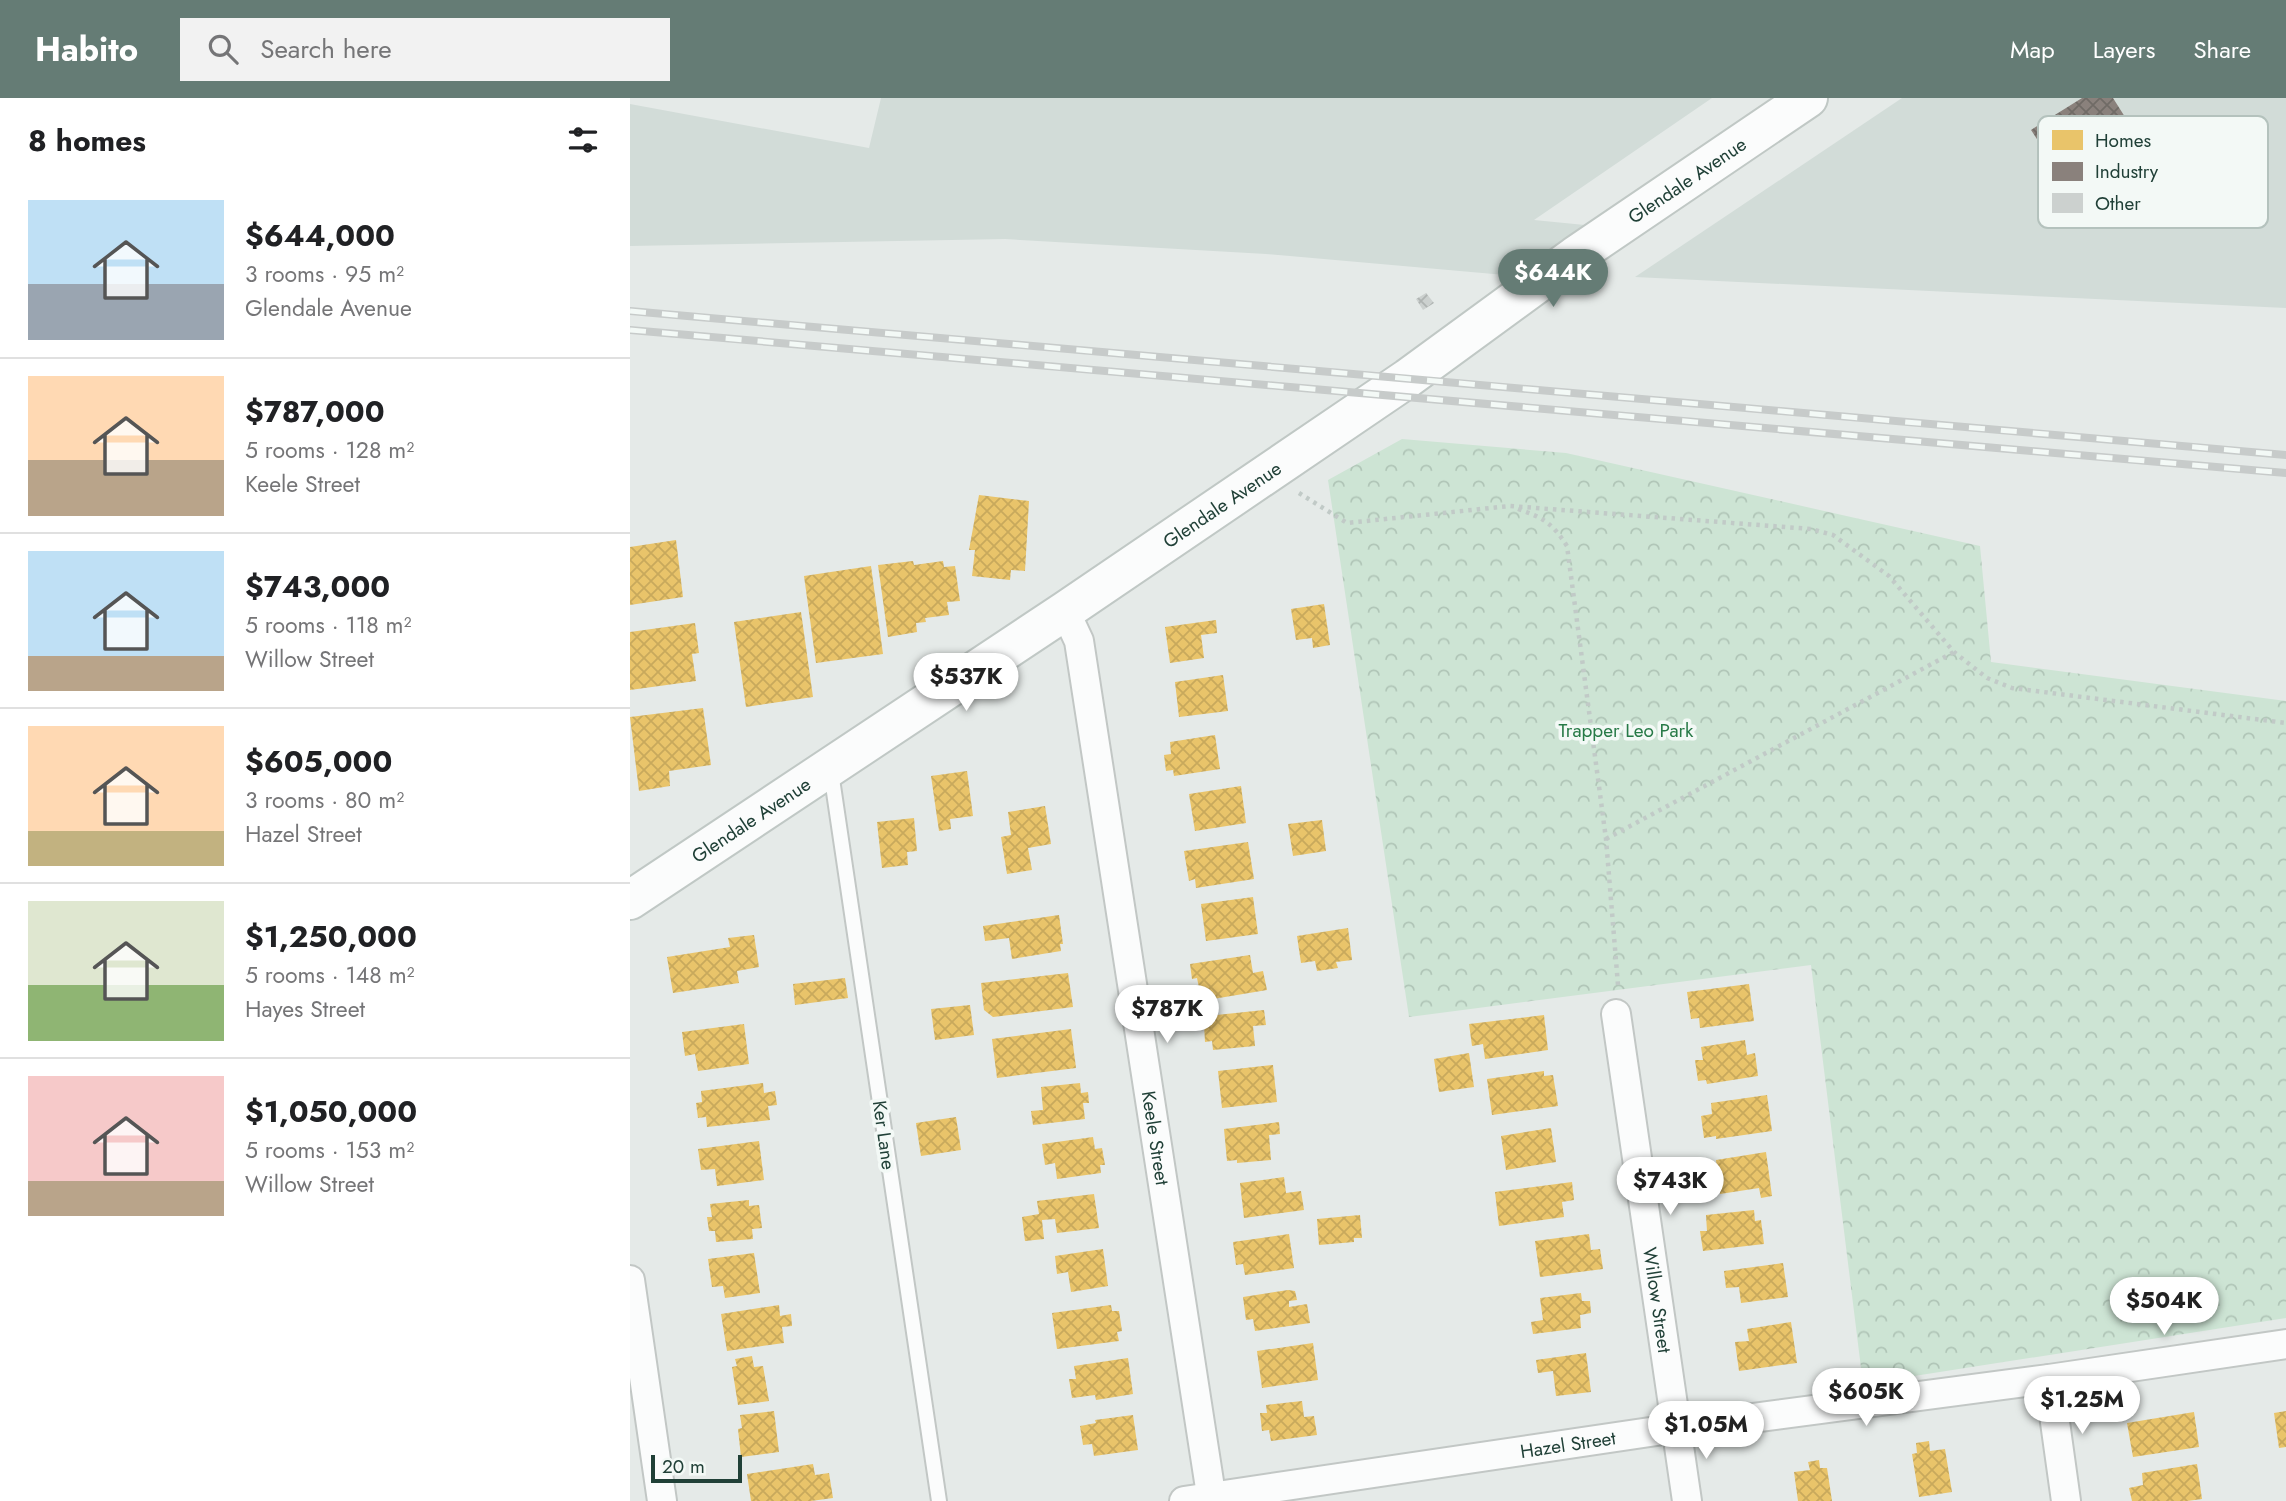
<!DOCTYPE html>
<meta charset="utf-8">
<style>
:root{--surface:#fff;--page:#f2f2f2;--text:#202124;--muted:#757577;--line:#e0e0e0;--accent:#657c75}
body{margin:0;font-family:Jost,sans-serif;background:var(--page);color:var(--text);height:100vh;display:flex;flex-direction:column;font-size:26px;white-space:nowrap}
*{box-sizing:border-box;margin:0}
p{font-size:23px;color:var(--muted)}
.icon{flex:none;width:38px;height:38px;fill:none;stroke:currentColor;stroke-width:2;stroke-linecap:round;stroke-linejoin:round}
.map{position:relative;flex:1;overflow:hidden}
.panel{display:flex;flex-direction:column;background:var(--surface);width:630px}
.panel>*{flex:none}
.scale{position:absolute;left:21px;bottom:18px;width:91px;box-sizing:border-box;padding-left:7px;border:4px solid #204037;border-top:0;font-size:19px;line-height:24px;white-space:nowrap;color:#204037;-webkit-text-stroke:5px #f3f9f6;paint-order:stroke}
.price{position:absolute;translate:-50% -60px;padding:0 16px;border-radius:24px;background:#fff;color:#222;font-size:23px;line-height:46px;filter:drop-shadow(0 2px 4px #0008)}
.price::after{content:'';position:absolute;left:50%;top:42px;width:21px;height:16px;margin-left:-10px;background:inherit;clip-path:polygon(0 0,100% 0,50% 100%)}
.price.active{background:var(--accent);color:#fff}
ul{padding:0;list-style:none}
li{display:flex;align-items:center;gap:21px;height:175px;padding:0 28px}
li+li{border-top:2px solid var(--line)}
li span{display:grid;place-items:center;flex:none;width:196px;height:140px;border-radius:0px;color:#555}
li>.icon{margin-inline-start:auto}
span .icon{width:84px;height:84px;fill:#fffc;stroke-width:1}
li b{font-size:30px}
h2{display:flex;justify-content:space-between;align-items:center;height:84px;padding:0 28px;font-size:30px}
header{display:flex;align-items:center;gap:42px;box-sizing:border-box;height:98px;padding:0 35px;background:var(--accent);color:#fff}
header strong{font-size:33px}
nav{display:flex;gap:38px;margin-inline-start:auto;font-size:24px}
.search{width:490px;height:63px;background:var(--page);display:flex;align-items:center;gap:18px;box-sizing:border-box;padding:0 24px;border-radius:0px;color:var(--muted);font-size:26px}
main{display:flex;flex:1;min-height:0}
.map>svg:first-child{display:block}
</style>
<header>
<strong>Habito</strong>
<div class="search"><svg class="icon" aria-label="search" viewBox="0 0 24 24"><circle cx="10" cy="10" r="6"/><path d="M15 15l6 6"/></svg>Search here</div>
<nav><a>Map</a><a>Layers</a><a>Share</a></nav>
</header>
<main>
<section class="panel">
<h2>8 homes<svg class="icon" aria-label="filters" viewBox="0 0 24 24"><path d="M4 7h16M4 17h16"/><circle cx="9" cy="7" r="2"/><circle cx="15" cy="17" r="2"/></svg></h2>
<ul>
<li><span style="background:linear-gradient(#bfe0f5 60%,#9aa5b1 0)"><svg class="icon" aria-label="home" viewBox="0 0 24 24"><path d="M3 11l9-7 9 7M6 9v11h12V9"/></svg></span><div><b>$644,000</b><p>3 rooms · 95 m²</p><p>Glendale Avenue</p></div></li>
<li><span style="background:linear-gradient(#ffd9b3 60%,#b9a48a 0)"><svg class="icon" aria-label="home" viewBox="0 0 24 24"><path d="M3 11l9-7 9 7M6 9v11h12V9"/></svg></span><div><b>$787,000</b><p>5 rooms · 128 m²</p><p>Keele Street</p></div></li>
<li><span style="background:linear-gradient(#bfe0f5 75%,#b9a48a 0)"><svg class="icon" aria-label="home" viewBox="0 0 24 24"><path d="M3 11l9-7 9 7M6 9v11h12V9"/></svg></span><div><b>$743,000</b><p>5 rooms · 118 m²</p><p>Willow Street</p></div></li>
<li><span style="background:linear-gradient(#ffd9b3 75%,#c2b280 0)"><svg class="icon" aria-label="home" viewBox="0 0 24 24"><path d="M3 11l9-7 9 7M6 9v11h12V9"/></svg></span><div><b>$605,000</b><p>3 rooms · 80 m²</p><p>Hazel Street</p></div></li>
<li><span style="background:linear-gradient(#dfe7d0 60%,#8fb573 0)"><svg class="icon" aria-label="home" viewBox="0 0 24 24"><path d="M3 11l9-7 9 7M6 9v11h12V9"/></svg></span><div><b>$1,250,000</b><p>5 rooms · 148 m²</p><p>Hayes Street</p></div></li>
<li><span style="background:linear-gradient(#f6c9c9 75%,#b9a48a 0)"><svg class="icon" aria-label="home" viewBox="0 0 24 24"><path d="M3 11l9-7 9 7M6 9v11h12V9"/></svg></span><div><b>$1,050,000</b><p>5 rooms · 153 m²</p><p>Willow Street</p></div></li>
</ul>
</section>
<div class="map">
<svg width="1656" height="1403" viewBox="0 0 1656 1403">
<defs>
<pattern id="forest-crowns" width="20" height="18" patternUnits="userSpaceOnUse" patternTransform="scale(1.75)"><rect width="20" height="18" fill="#cde4d4"/><path d="M2 6a3 3 0 1 1 6 0M12 15a3 3 0 1 1 6 0" fill="none" stroke="#b0c5b7"/></pattern>
<pattern id="homes-cross-hatch" width="8" height="8" patternUnits="userSpaceOnUse" patternTransform="scale(1.75)"><rect width="8" height="8" fill="#e9c46a"/><path d="M0 0l8 8M0 8l8-8" fill="none" stroke="#c8a95c"/></pattern>
<pattern id="industry-cross-hatch" width="8" height="8" patternUnits="userSpaceOnUse" patternTransform="scale(1.75)"><rect width="8" height="8" fill="#8a817c"/><path d="M0 0l8 8M0 8l8-8" fill="none" stroke="#706b66"/></pattern>
<pattern id="building-cross-hatch" width="8" height="8" patternUnits="userSpaceOnUse" patternTransform="scale(1.75)"><rect width="8" height="8" fill="#ccd1cf"/><path d="M0 0l8 8M0 8l8-8" fill="none" stroke="#afb4b2"/></pattern>
</defs>
<rect width="100%" height="100%" fill="#e5eae8"/>
<g fill="#d2dcd8">
<path d="M251,0h831l-178,122 61,6 -90,49 -239,-21 -261,-15 -375,7v-142l239,44z"/>
<path d="M1272,0h384v210l-651,-31z"/>
</g>
<path fill="url(#forest-crowns)" d="M772,341l164,14 414,93 11,116 295,39v617l-423,66 -52,-419 -402,52 -81,-537z"/>
<g fill="url(#homes-cross-hatch)">
<path d="M349,397l50,6 -4,70 -14,-1 -1,10 -38,-4 3,-26h-6z"/>
<path d="M46,442l7,57 -53,8v-58z"/>
<path d="M283,463l1,4 29,-4 1,6 11,-1 5,35 -13,1 2,13 -24,3 1,4 -10,1 1,9 -29,5 -10,-72z"/>
<path d="M241,468l12,88 -67,9 -12,-87z"/>
<path d="M694,506l6,41 -17,3 -1,-10 -16,2 -5,-31z"/>
<path d="M171,514l12,85 -67,10 -12,-85z"/>
<path d="M586,522l1,13 -16,2 3,23 -34,5 -5,-36z"/>
<path d="M65,525l4,30 -7,1 4,27 -66,9v-58z"/>
<path d="M593,577l5,36 -49,6 -4,-35z"/>
<path d="M73,610l8,57 -42,6 1,15 -31,5 -9,-74z"/>
<path d="M585,637l5,34 -46,7 -1,-6 -7,1 -2,-16 7,-1 -1,-12z"/>
<path d="M337,673l6,45 -23,3 1,10 -12,2 -8,-55z"/>
<path d="M611,688l5,37 -51,8 -6,-37z"/>
<path d="M415,708l6,38 -23,4 4,22 -25,4 -6,-37 10,-2 -3,-23z"/>
<path d="M284,720l3,33 -10,1 1,13 -26,3 -5,-46z"/>
<path d="M692,722l4,31 -33,5 -5,-32z"/>
<path d="M618,744l6,37 -58,9 -1,-9 -6,2 -5,-30z"/>
<path d="M623,799l5,37 -52,7 -5,-37z"/>
<path d="M429,817l4,29h-3l1,7 -49,8 -3,-21 -24,3 -2,-15z"/>
<path d="M718,830l4,32 -16,2 2,6 -21,3 -2,-10 -14,2 -4,-27z"/>
<path d="M124,837l5,32 -22,4 2,12 -66,10 -6,-36 63,-10 -2,-9z"/>
<path d="M620,857l3,18 10,-2 4,19 -60,10 -2,-12h-6l-2,-10 -5,1 -2,-15z"/>
<path d="M438,875l5,34 -80,10 -9,-7 -3,-27z"/>
<path d="M215,880l3,20 -53,7 -2,-21z"/>
<path d="M1119,886l5,37 -54,7 -1,-10 -8,1 -4,-27z"/>
<path d="M340,907l4,30 -39,5 -4,-31z"/>
<path d="M634,912l2,15 -13,1 2,20 -42,4 -1,-9 -7,1 -1,-17h4l-1,-9z"/>
<path d="M914,917l4,35 -63,9 -2,-15 -11,2 -3,-22z"/>
<path d="M114,926l5,40 -51,7 -3,-17 -10,2 -3,-24z"/>
<path d="M441,931l5,39 -79,10 -5,-39z"/>
<path d="M1115,942l2,15 8,-2 3,23 -51,8 -1,-4 -8,1 -3,-21h8l-2,-13z"/>
<path d="M839,955l5,34 -35,5 -5,-33z"/>
<path d="M643,967l4,37 -55,6 -4,-37z"/>
<path d="M914,973v5l9,-1 5,31 -66,9 -5,-36z"/>
<path d="M133,985l1,10 11,-2 2,14 -9,1 2,14 -63,7 -1,-10 -8,1 -2,-15 6,-1 -1,-11z"/>
<path d="M450,985l1,10 7,-1 1,11h-6l2,16 -52,6 -2,-14 12,-1 -2,-23z"/>
<path d="M1137,997l5,36 -56,8v-3l-12,2 -3,-22 11,-2 -1,-11z"/>
<path d="M326,1019l5,33 -40,6 -5,-33z"/>
<path d="M649,1024l1,12 -11,1 2,25 -34,3v-3l-10,1 -3,-32z"/>
<path d="M921,1030l5,34 -50,8 -5,-34z"/>
<path d="M463,1039l2,12 7,-1 3,17h-5l1,8 -44,6 -2,-16 -10,2 -3,-21z"/>
<path d="M129,1043l5,39 -47,6 -2,-17 -14,1 -3,-21z"/>
<path d="M1136,1054l6,44 -11,2 -2,-10 -39,6 -4,-34z"/>
<path d="M654,1079l2,16 15,-2 3,19 -60,8 -4,-35z"/>
<path d="M942,1084l2,18 -12,2 2,15 -65,9 -4,-34z"/>
<path d="M464,1096l5,34 -42,5 -2,-14 -13,1 2,19 -19,2 -3,-24 17,-3 -2,-13z"/>
<path d="M119,1102v6l10,-1 3,23 -10,1 1,10 -37,3 -1,-11h-6l-2,-14h5l-2,-13z"/>
<path d="M1124,1112l1,11 6,-1 3,24 -61,7 -3,-20h7l-1,-16z"/>
<path d="M730,1117l2,23h-8v4l-35,3 -2,-26z"/>
<path d="M659,1136l5,34 -49,7 -2,-11 -7,1 -3,-23z"/>
<path d="M959,1136l2,16 9,-1 3,20 -63,8 -5,-36z"/>
<path d="M473,1151l5,37 -37,6 -3,-20 -11,2 -2,-18z"/>
<path d="M124,1155l6,40 -35,5 -2,-12 -11,1 -4,-28z"/>
<path d="M1153,1165l5,34 -47,6 -2,-16 -13,1 -2,-17z"/>
<path d="M658,1192l7,1 2,9 -8,1v6l18,-3 3,19 -55,8 -2,-12 -7,1 -3,-23z"/>
<path d="M951,1195l1,8h8l1,12 -11,2 1,13 -48,6 -2,-12 12,-2 -3,-22z"/>
<path d="M149,1207l1,11 11,-2 1,12 -10,1 2,16 -57,8 -6,-37z"/>
<path d="M481,1207l1,6h7l3,20 -5,1 2,9 -62,8 -5,-36z"/>
<path d="M1161,1224l6,41 -58,8 -4,-29 14,-1 -2,-12z"/>
<path d="M683,1245l5,37 -56,8 -5,-37z"/>
<path d="M956,1255l5,39 -35,4 -3,-25 -15,2 -2,-13z"/>
<path d="M122,1258l2,11 9,-1 6,35 -31,4 -6,-38 5,-1 -2,-7z"/>
<path d="M498,1260l5,36 -37,6 -1,-5 -23,3 -3,-19h7l-2,-13z"/>
<path d="M672,1303l2,16 10,-1 3,19 -46,6 -2,-11 -7,1 -2,-18h7l-1,-8z"/>
<path d="M144,1313l5,41 -38,5 -3,-28 4,-1 -2,-13z"/>
<path d="M1656,1313v36l-7,1 -5,-35z"/>
<path d="M1564,1314l5,35 -66,10 -6,-34z"/>
<path d="M503,1317l5,35 -44,6 -2,-12 -9,1 -3,-19 16,-3 -1,-3z"/>
<path d="M1299,1343l1,10 15,-2 7,43 -33,5 -7,-43 5,-1 -1,-10z"/>
<path d="M1189,1362l1,8h7l5,33h-34l-4,-29 16,-2 -2,-8z"/>
<path d="M183,1366l2,11 14,-2 4,25 -22,3h-60l-4,-27z"/>
<path d="M1567,1366l5,35 -15,2h-55l-3,-13 14,-3 -1,-12z"/>
</g>
<path fill="url(#industry-cross-hatch)" d="M1452,0h31l36,57 -62,38 -17,-1 -12,-20 -5,3 -10,-16 5,-3 -17,-26z"/>
<path fill="url(#building-cross-hatch)" d="M796,195l8,10 -11,7 -7,-11z"/>
<g fill="none" stroke-linecap="round" stroke-linejoin="round">
<g stroke="#c2c7c5" stroke-width="18">
<path id="lane" d="M201,674l108,729"/>
</g>
<g stroke="#c2c7c5" stroke-width="32">
<g id="street">
<path id="s1" d="M435,513l14,30 133,860"/>
<path id="s2" d="M986,916l71,487"/>
<path d="M0,1182l32,221"/>
<path d="M1419,1281l17,122"/>
<path id="s3" d="M554,1403l493,-73 372,-49 237,-35"/>
</g>
</g>
<g stroke="#c0c8c5" stroke-width="42">
<g id="secondary">
<path id="s4" d="M0,802l435,-289 343,-233 167,-122 233,-158"/>
</g>
</g>
<g stroke="#c1cac7" stroke-width="4.5" stroke-dasharray="3.5 5" stroke-linecap="butt">
<path d="M669,395l48,30 163,-17 301,23 22,6 56,41 65,76 33,26 25,10 274,35"/>
<path d="M888,411c26,9 34,14 49,37l39,293 12,146"/>
<path d="M976,741l348,-187"/>
</g>
<use href="#lane" stroke="#fbfcfc" stroke-width="14"/>
<use href="#street" stroke="#fbfcfc" stroke-width="28"/>
<use href="#secondary" stroke="#fbfcfc" stroke-width="38"/>
<g stroke="#c7cbca" stroke-width="8">
<g id="rail">
<path d="M0,213l1656,144"/>
<path d="M0,232l1656,143"/>
</g>
</g>
<use href="#rail" stroke="#f3f9f6" stroke-width="5" stroke-dasharray="16" stroke-linecap="butt"/>
</g>
<g text-anchor="middle" dominant-baseline="central" stroke-width="7" stroke-linejoin="round" paint-order="stroke">
<g font-size="19" fill="#204037" stroke="#f3f9f6">
<text stroke="none"><textPath href="#s4" startOffset="1279">Glendale Avenue</textPath></text>
<text stroke="none"><textPath href="#s4" startOffset="712">Glendale Avenue</textPath></text>
<text stroke="none"><textPath href="#s4" startOffset="145">Glendale Avenue</textPath></text>
<text transform="translate(254 1037) rotate(82)">Ker Lane</text>
<text stroke="none"><textPath href="#s1" startOffset="536">Keele Street</textPath></text>
<text stroke="none"><textPath href="#s2" startOffset="289">Willow Street</textPath></text>
<text stroke="none"><textPath href="#s3" startOffset="388">Hazel Street</textPath></text>
</g>
<g font-size="19" fill="#277a47" stroke="#f3f9f6">
<text x="996" y="632">Trapper Leo Park</text>
</g>
</g>
<rect x="1408" y="18" width="230" height="112" rx="10" fill="#f3f9f6" stroke="#b4c2bd" stroke-width="2"/>
<rect x="1422" y="32" width="31" height="20" fill="#e9c46a"/>
<rect x="1422" y="64" width="31" height="19" fill="#8a817c"/>
<rect x="1422" y="95" width="31" height="20" fill="#ccd1cf"/>
<g font-size="19" fill="#204037">
<text x="1465" y="49">Homes</text>
<text x="1465" y="80">Industry</text>
<text x="1465" y="112">Other</text>
</g>
</svg>
<div class="scale">20 m</div>
<b class="price active" style="left:923px;top:211px">$644K</b>
<b class="price" style="left:336px;top:615px">$537K</b>
<b class="price" style="left:537px;top:947px">$787K</b>
<b class="price" style="left:1040px;top:1119px">$743K</b>
<b class="price" style="left:1534px;top:1239px">$504K</b>
<b class="price" style="left:1236px;top:1330px">$605K</b>
<b class="price" style="left:1452px;top:1338px">$1.25M</b>
<b class="price" style="left:1076px;top:1363px">$1.05M</b>
</div>
</main>
